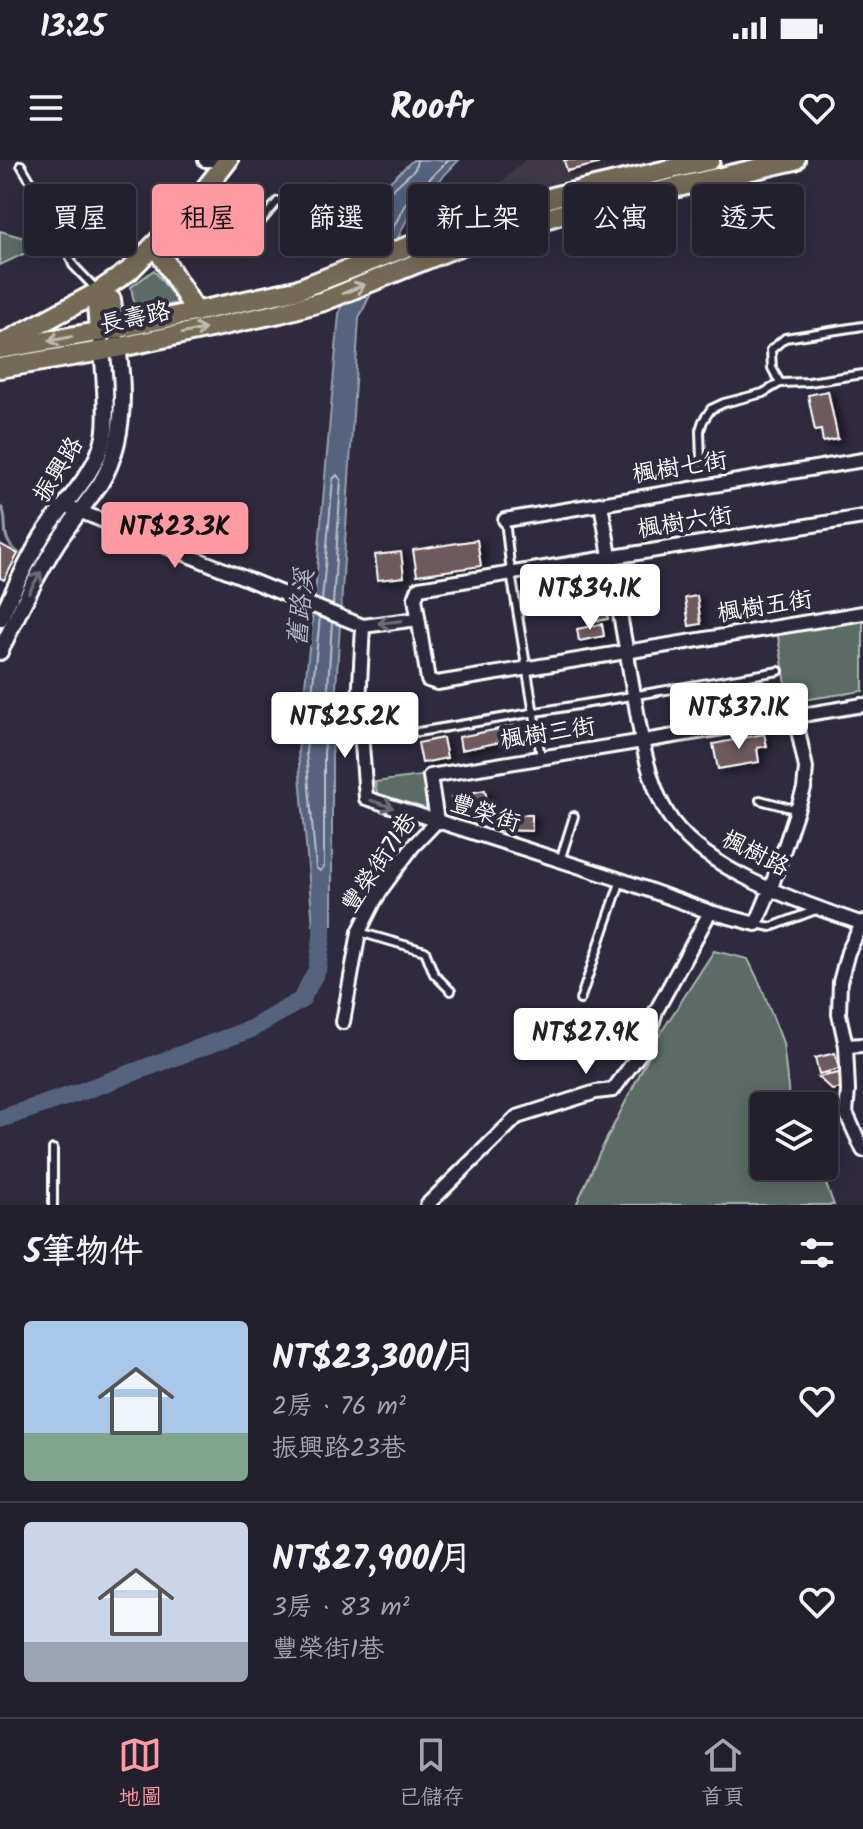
<!DOCTYPE html>
<html lang="zh-TW">
<meta charset="utf-8">
<style>
:root{--surface:#23202e;--page:#2b2836;--text:#f1f3f6;--muted:#a3a3aa;--line:#403e4a;--accent:#ff9aa2}
body{margin:0;font-family:Kalam,"LXGW WenKai TC",sans-serif;background:var(--page);color:var(--text);height:100vh;display:flex;flex-direction:column;font-size:30px;white-space:nowrap}
*{box-sizing:border-box;margin:0}
p{font-size:26px;color:var(--muted)}
.icon{flex:none;width:44px;height:44px;fill:none;stroke:currentColor;stroke-width:2;stroke-linecap:round;stroke-linejoin:round}
.map{position:relative;height:1045px;overflow:hidden}
.details{display:flex;flex-direction:column;background:var(--surface);flex:1}
.details>*{flex:none}
.banner{position:absolute;left:24px;top:24px;width:816px;height:72px;display:flex;gap:16px}
.buttons{position:absolute;left:750px;top:932px;display:grid;gap:16px}
.buttons a{display:grid;place-items:center;width:88px;height:88px;border-radius:8px;background:var(--surface);box-shadow:0 4px 20px #0003,0 0 0 2px var(--line);font-size:40px}
.price{position:absolute;translate:-50% -68px;padding:0 18px;border-radius:8px;background:#fff;color:#222;font-size:26px;line-height:52px;filter:drop-shadow(0 2px 4px #0008)}
.price::after{content:'';position:absolute;left:50%;top:48px;width:24px;height:18px;margin-left:-12px;background:inherit;clip-path:polygon(0 0,100% 0,50% 100%)}
.price.current{background:var(--accent);color:#111}
ul{padding:0;list-style:none}
li{display:flex;align-items:center;gap:24px;height:200px;padding:0 24px}
li+li{border-top:2px solid var(--line)}
li span{display:grid;place-items:center;flex:none;width:224px;height:160px;border-radius:8px;color:#555}
li>.icon{margin-inline-start:auto}
span .icon{width:96px;height:96px;fill:#fffc;stroke-width:1}
li b{font-size:34px}
h2{display:flex;justify-content:space-between;align-items:center;height:96px;padding:0 24px;font-size:34px}
.pill{padding:0 28px;border-radius:8px;background:var(--surface);box-shadow:0 4px 20px #0003,0 0 0 2px var(--line);font-size:28px;line-height:72px}
.pill.current{background:var(--accent);color:#111}
.status{display:flex;justify-content:space-between;align-items:center;height:56px;padding:0 40px;background:var(--surface);direction:ltr}
.status svg{height:22px;fill:currentColor}
header{display:flex;justify-content:space-between;align-items:center;height:104px;padding:0 24px;background:var(--surface);font-size:36px;font-weight:700}
.tab-bar{display:flex;justify-content:space-around;align-items:center;height:112px;border-top:2px solid var(--line);background:var(--surface);font-size:22px;color:var(--muted)}
.tab-bar a{display:grid;justify-items:center;gap:4px}
.tab-bar .current{color:var(--accent)}
.map>svg:first-child{display:block}
</style>
<div class="status"><b>13:25</b><svg viewBox="0 0 49 12"><path d="M0 12V9h3v3zM5 12V6h3v6zM10 12V3h3v9zM15 12V0h3v12zM26 1h20v11H26zM47 4h2v5h-2z"/></svg></div>
<header><svg class="icon" aria-label="menu" viewBox="0 0 24 24"><path d="M4 6h16M4 12h16M4 18h16"/></svg>Roofr<svg class="icon" aria-label="heart" viewBox="0 0 24 24"><path d="M12 20l-8-8c-3-5 5-10 8-4 3-6 11-1 8 4z"/></svg></header>
<div class="map">
<svg width="863" height="1045" viewBox="0 0 863 1045">
<defs>
<filter id="shadow"><feDropShadow dx="4.5" dy="2.5" stdDeviation="4" flood-color="#0009"/></filter>
</defs>
<rect width="100%" height="100%" fill="#2f2a3d"/>
<filter id="ink" filterUnits="userSpaceOnUse"><feTurbulence type="fractalNoise" baseFrequency=".0125" numOctaves="2"/><feDisplacementMap in="SourceGraphic" scale="16" xChannelSelector="R" yChannelSelector="G"/><feConvolveMatrix kernelMatrix="1 2 1 2 8 2 1 2 1" color-interpolation-filters="sRGB"/></filter>
<g filter="url(#ink)">
<path fill="#423846" d="M525,0h78l3,11 -100,28 -5,-17z"/>
<g fill="#5a6c65" stroke="#acb6b2" stroke-width="2">
<path d="M0,71l45,13 -45,21z"/>
<path d="M154,110l24,33 -42,9 -5,-25z"/>
<path d="M863,457v74l-74,11 -12,-71z"/>
<path d="M427,615l7,45 -56,-20 -3,-18z"/>
<path d="M714,791l34,8 13,27 22,57 7,63h-26v60h55l15,39h-258l23,-51 61,-120z"/>
</g>
<path fill="#54637e" stroke="#98a1b2" stroke-width="2" d="M413,0h46l-47,49 -53,109 -27,435v172h-19l-15,-173 18,-170 23,-268 34,-117z"/>
<g fill="none" stroke-linecap="round" stroke-linejoin="round">
<g stroke="#bbc1cb" stroke-width="2">
<path d="M386,83l19,-39 43,-44"/>
<path d="M366,91l14,-50 35,-32 2,-9"/>
<path d="M322,441l11,-122 4,-4 4,5 -8,125"/>
<path d="M320,457l-14,135 10,116 4,3 4,-4v-114l8,-131"/>
</g>
<path stroke="#98a1b2" stroke-width="3" d="M0,347l2,1c6,11 0,24 7,35 2,4 7,7 10,10"/>
<path stroke="#54637e" stroke-width="18" d="M0,959l80,-27 171,-63 50,-29 16,-30 5,-32v-35"/>
</g>
<g fill="#6e5a5b" stroke="#fff" stroke-width="2" filter="url(#shadow)">
<path d="M564,0h33l1,4 -31,7z"/>
<path d="M756,23l4,21 -64,13 -5,-21z"/>
<rect x="322" y="28" width="11" height="19"/>
<path d="M828,231l10,48 -15,3 -2,-12 -6,1 -7,-36z"/>
<path d="M55,316l3,3 -12,13 -2,-12z"/>
<path d="M477,380l4,26 -64,9 -4,-25z"/>
<path d="M0,384l18,10 -14,26 -4,-2z"/>
<path d="M401,392l3,25 -26,3 -3,-25z"/>
<path d="M581,411l4,20 -23,4 -4,-20z"/>
<path d="M602,428l6,31 -19,3 -6,-30z"/>
<path d="M697,436l4,28 -12,2 -4,-28z"/>
<path d="M602,464l2,12 -25,5 -2,-12z"/>
<path d="M514,566l2,13 -55,11 -2,-13z"/>
<path d="M764,574l3,12 -10,2 2,14 -41,7 -5,-25z"/>
<path d="M443,578l4,20 -25,5 -4,-20z"/>
<path d="M485,630l4,21 -34,7 -4,-21z"/>
<path d="M492,654l40,1v16l-41,-1z"/>
<path d="M835,893l4,16 -20,5 -4,-16z"/>
<path d="M839,913l3,15 -10,2 -14,-13z"/>
</g>
<g fill="none" stroke-linecap="round" stroke-linejoin="round">
<g stroke="#fff" stroke-width="12">
<g id="service">
<path d="M21,5l38,64 14,36 23,24"/>
<path d="M196,48l46,36 36,-43 29,-1"/>
<path d="M780,223l-8,-15 -1,-18 14,-12 78,-12"/>
<path d="M701,301l-1,-31 3,-9 8,-12 13,-6 39,-10 17,-10 29,-1 54,-8"/>
<path d="M505,360l6,53 30,184"/>
<path d="M418,572l361,-61"/>
<path d="M760,640l38,10"/>
<path d="M560,701l14,-45"/>
<path d="M756,764l15,3 45,-17"/>
<path d="M359,772l66,19 9,23 17,17"/>
<path d="M580,840l41,-120"/>
<path d="M53,1045v-56"/>
</g>
</g>
<g stroke="#fff" stroke-width="18">
<g id="minor">
<path d="M205,0l22,1"/>
<path d="M601,344l41,237c6,27 14,58 31,81 39,52 130,81 190,102"/>
<path d="M64,345l299,121 55,-7"/>
<path d="M863,357l-444,71 -4,10 13,82 9,3 426,-70"/>
<path d="M505,360l358,-60"/>
<path d="M363,466l-4,78 7,94 255,82 89,32 46,12 15,-36 33,-99 2,-21 -11,-52"/>
<path d="M863,762l-15,30 -8,30 -1,32 7,32 2,45 -2,22 17,37"/>
<path d="M343,862l16,-90 16,-32 8,-13 30,-41 24,-25 -7,-45 433,-71"/>
<path d="M846,886l17,-1"/>
<path d="M427,1045l90,-88 79,-25 17,-2 33,-45 10,-34 54,-99"/>
</g>
</g>
<g stroke="#fff" stroke-width="20">
<g id="tertiary">
<path d="M0,459c13,-28 26,-56 42,-83 20,-32 54,-61 62,-99 4,-21 0,-71 -3,-93"/>
<path d="M0,492c17,-37 35,-74 57,-109 13,-20 29,-39 43,-59 26,-42 25,-96 17,-143"/>
</g>
</g>
<g stroke="#fff" stroke-width="24">
<g id="primary">
<path d="M155,85l41,67"/>
<path d="M98,132l13,8 4,29"/>
<path d="M98,132l-1,12 2,28"/>
<path d="M4,183l94,-51 31,-21 59,-60 40,-51"/>
<path d="M0,189l115,-20 181,-39 157,-61 103,-33 154,-36"/>
<path d="M0,208l102,-17 178,-38 44,-12 138,-56 99,-31 234,-54"/>
</g>
</g>
<use href="#service" stroke="#2f2a3d" stroke-width="6"/>
<use href="#minor" stroke="#2f2a3d" stroke-width="12"/>
<use href="#tertiary" stroke="#2f2a3d" stroke-width="14"/>
<use href="#primary" stroke="#746b55" stroke-width="18"/>
</g>
<defs><path id="oneway-shaft" d="M-6 0H5M1.5-3L5.5 0L1.5 3" fill="none" stroke-width="1.6" stroke-linecap="round" stroke-linejoin="round" transform="scale(2)"/></defs>
<g stroke="#c0bcb2">
<use href="#oneway-shaft" transform="translate(354 129) rotate(-22)"/>
<use href="#oneway-shaft" transform="translate(194 171) rotate(-12)"/>
<use href="#oneway-shaft" transform="translate(60 179) rotate(170)"/>
</g>
<g stroke="#6d6a77">
<use href="#oneway-shaft" transform="translate(35 422) rotate(-60)"/>
<use href="#oneway-shaft" transform="translate(390 462) rotate(173)"/>
<use href="#oneway-shaft" transform="translate(382 644) rotate(18)"/>
</g>
</g>
<g text-anchor="middle" dominant-baseline="central" stroke-width="8" stroke-linejoin="round" paint-order="stroke">
<g font-size="24" fill="#fff" stroke="#2f2a3d">
<text transform="translate(135 159) rotate(-12)">長壽路</text>
<text transform="translate(680 308) rotate(-9)">楓樹七街</text>
<text transform="translate(59 310) rotate(-58)">振興路</text>
<text transform="translate(685 363) rotate(-9)">楓樹六街</text>
<text transform="translate(765 447) rotate(-9)">楓樹五街</text>
<text transform="translate(548 574) rotate(-9)">楓樹三街</text>
<text transform="translate(485 654) rotate(18)">豐榮街</text>
<text transform="translate(755 694) rotate(27)">楓樹路</text>
<text transform="translate(380 703) rotate(-56)">豐榮街71巷</text>
</g>
<g font-size="26" font-style="italic" fill="#b2b9c5" stroke="#2f2a3d">
<text transform="translate(302 448) rotate(-84)">舊路溪</text>
</g>
</g>
</svg>
<div class="buttons">
<a><svg class="icon" aria-label="layers" viewBox="0 0 24 24"><path d="M12 4l9 5-9 5-9-5zM3 14l9 5 9-5"/></svg></a>
</div>
<b class="price current" style="left:175px;top:410px">NT$23.3K</b>
<b class="price" style="left:590px;top:472px">NT$34.1K</b>
<b class="price" style="left:739px;top:591px">NT$37.1K</b>
<b class="price" style="left:345px;top:600px">NT$25.2K</b>
<b class="price" style="left:586px;top:916px">NT$27.9K</b>
<div class="banner">
<a class="pill">買屋</a>
<a class="pill current">租屋</a>
<a class="pill">篩選</a>
<a class="pill">新上架</a>
<a class="pill">公寓</a>
<a class="pill">透天</a>
</div>
</div>
<section class="details">
<h2>5筆物件<svg class="icon" aria-label="filters" viewBox="0 0 24 24"><path d="M4 7h16M4 17h16"/><circle cx="9" cy="7" r="2"/><circle cx="15" cy="17" r="2"/></svg></h2>
<ul>
<li><span style="background:linear-gradient(#a9c7e8 70%,#7fa58c 0)"><svg class="icon" aria-label="home" viewBox="0 0 24 24"><path d="M3 11l9-7 9 7M6 9v11h12V9"/></svg></span><div><b>NT$23,300/月</b><p>2房 · 76 m²</p><p>振興路23巷</p></div><svg class="icon" aria-label="heart" viewBox="0 0 24 24"><path d="M12 20l-8-8c-3-5 5-10 8-4 3-6 11-1 8 4z"/></svg></li>
<li><span style="background:linear-gradient(#c9d6e8 75%,#9aa5b1 0)"><svg class="icon" aria-label="home" viewBox="0 0 24 24"><path d="M3 11l9-7 9 7M6 9v11h12V9"/></svg></span><div><b>NT$27,900/月</b><p>3房 · 83 m²</p><p>豐榮街1巷</p></div><svg class="icon" aria-label="heart" viewBox="0 0 24 24"><path d="M12 20l-8-8c-3-5 5-10 8-4 3-6 11-1 8 4z"/></svg></li>
</ul>
</section>
<nav class="tab-bar">
<a class="current"><svg class="icon" aria-label="map" viewBox="0 0 24 24"><path d="M3 6l6-2 6 2 6-2v14l-6 2-6-2-6 2zM9 4v14M15 6v14"/></svg>地圖</a>
<a><svg class="icon" aria-label="saved" viewBox="0 0 24 24"><path d="M7 4h10v16l-5-4-5 4z"/></svg>已儲存</a>
<a><svg class="icon" aria-label="home" viewBox="0 0 24 24"><path d="M3 11l9-7 9 7M6 9v11h12V9"/></svg>首頁</a>
</nav>
